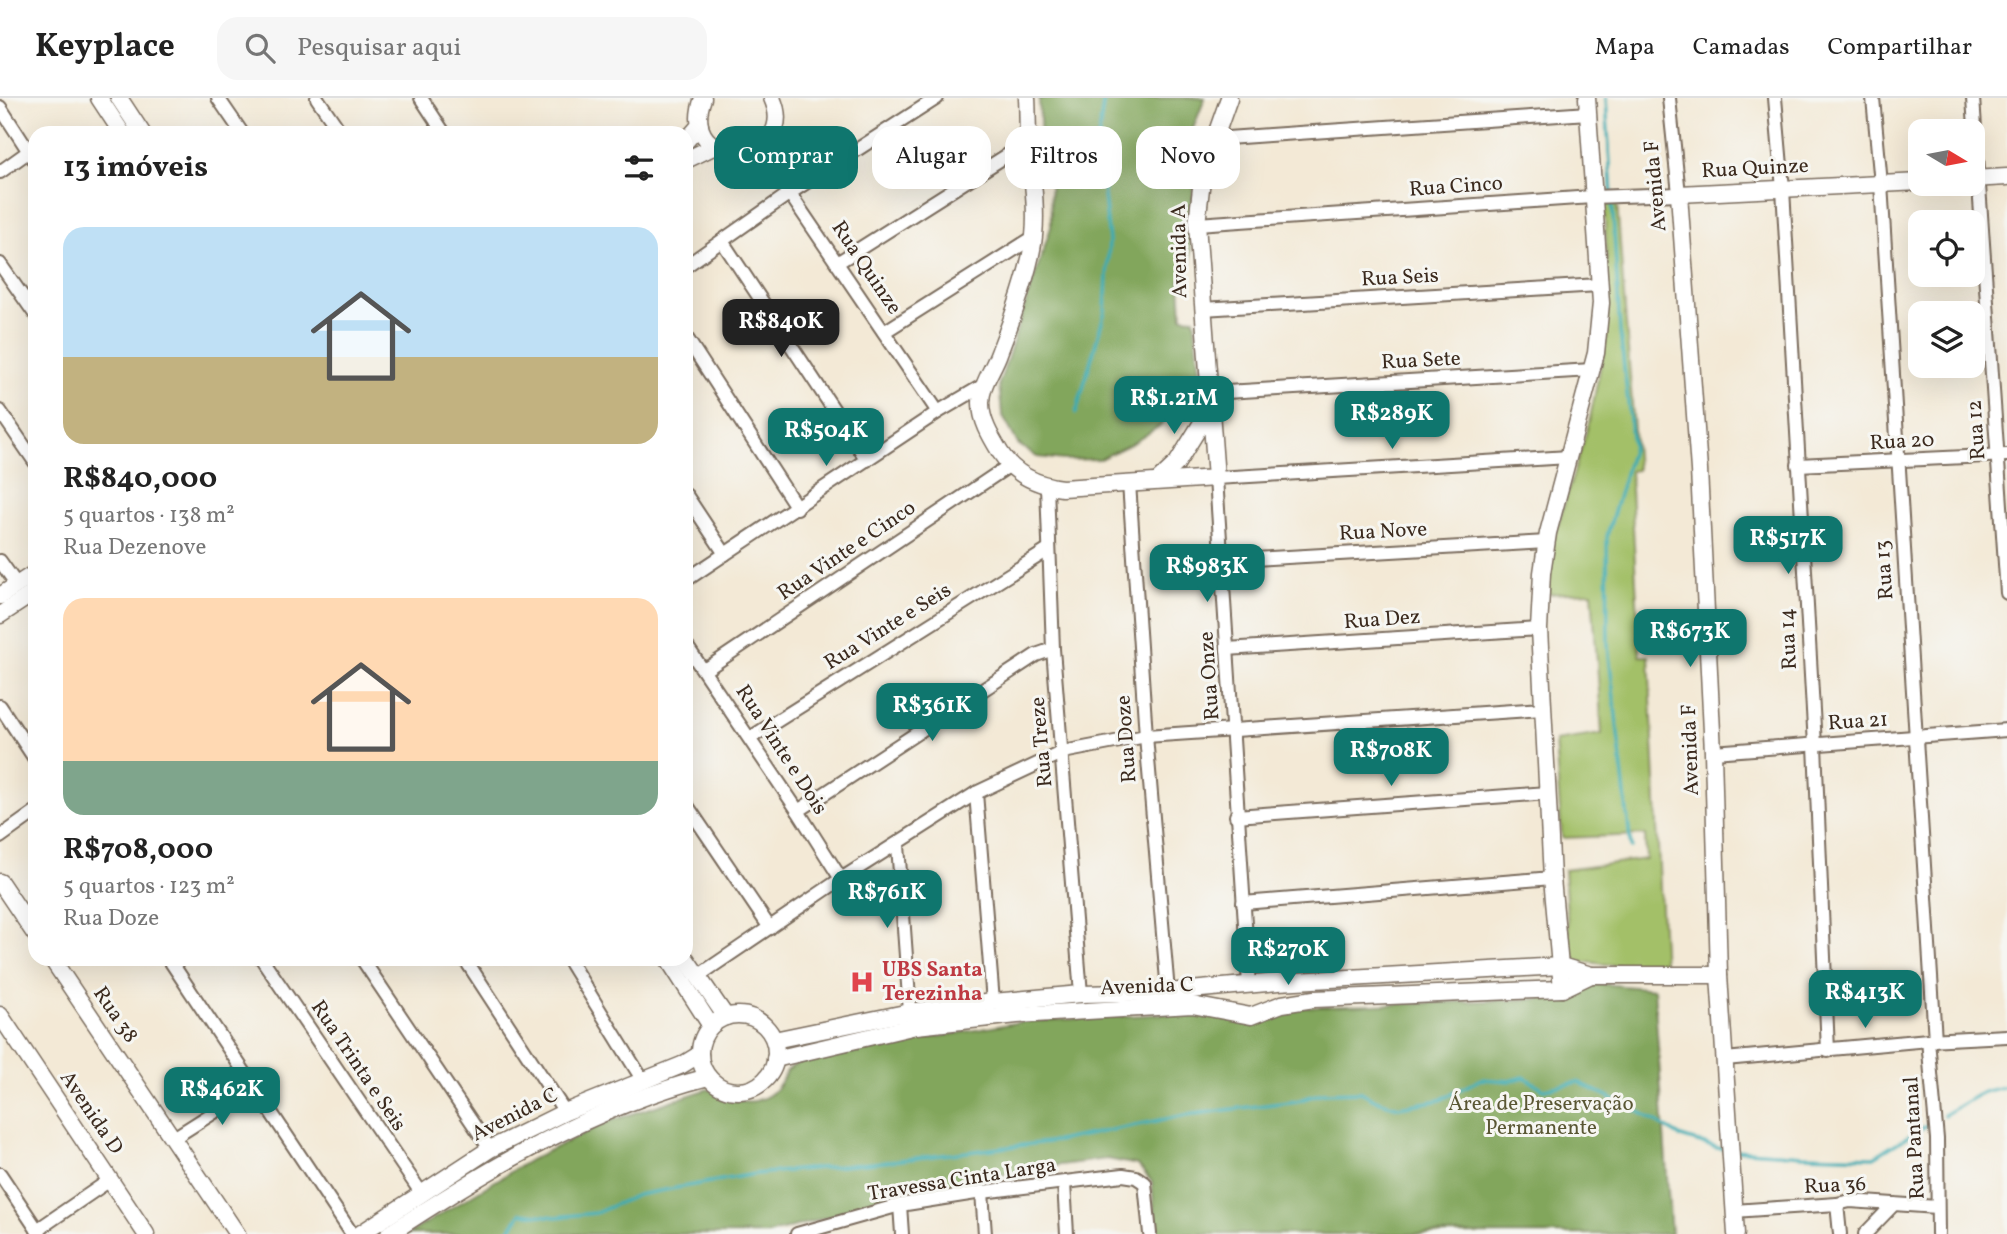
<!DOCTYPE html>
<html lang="pt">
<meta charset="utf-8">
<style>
:root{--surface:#fff;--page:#f6f6f6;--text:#222;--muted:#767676;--line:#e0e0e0;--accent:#0f766e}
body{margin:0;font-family:Vollkorn,serif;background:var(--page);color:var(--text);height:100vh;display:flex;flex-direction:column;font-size:26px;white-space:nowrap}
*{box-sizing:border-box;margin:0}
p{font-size:23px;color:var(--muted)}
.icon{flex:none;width:38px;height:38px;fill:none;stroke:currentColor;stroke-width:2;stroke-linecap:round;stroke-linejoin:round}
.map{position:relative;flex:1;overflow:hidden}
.side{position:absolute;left:28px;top:28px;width:665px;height:840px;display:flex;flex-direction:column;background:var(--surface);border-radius:21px;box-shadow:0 7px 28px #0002}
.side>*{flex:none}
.hud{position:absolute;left:714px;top:28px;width:665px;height:63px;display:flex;gap:14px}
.needle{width:46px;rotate:100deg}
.fabs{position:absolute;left:1908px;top:21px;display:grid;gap:14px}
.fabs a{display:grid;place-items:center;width:77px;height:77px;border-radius:14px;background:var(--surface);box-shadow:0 7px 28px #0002;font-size:35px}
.price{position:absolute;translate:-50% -60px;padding:0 16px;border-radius:14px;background:var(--accent);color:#fff;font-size:23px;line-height:46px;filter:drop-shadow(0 2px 4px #0008)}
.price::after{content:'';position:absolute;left:50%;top:42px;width:21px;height:16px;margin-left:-10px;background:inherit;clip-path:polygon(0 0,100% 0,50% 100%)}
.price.selected{background:#222;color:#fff}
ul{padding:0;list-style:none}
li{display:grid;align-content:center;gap:14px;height:371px;padding:0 35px}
li span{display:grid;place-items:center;height:217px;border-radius:21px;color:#555}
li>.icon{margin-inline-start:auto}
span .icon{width:126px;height:126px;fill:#fffc;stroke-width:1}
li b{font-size:30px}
h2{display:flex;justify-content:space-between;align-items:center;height:84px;padding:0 35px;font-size:30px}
.pill{padding:0 24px;border-radius:21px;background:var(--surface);box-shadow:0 7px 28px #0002;font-size:24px;line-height:63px}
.pill.selected{background:var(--accent);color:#fff}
header{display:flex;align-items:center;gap:42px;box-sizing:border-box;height:98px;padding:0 35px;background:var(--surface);border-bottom:2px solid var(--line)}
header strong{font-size:33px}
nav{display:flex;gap:38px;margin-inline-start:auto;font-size:24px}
.search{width:490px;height:63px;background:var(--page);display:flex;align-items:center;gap:18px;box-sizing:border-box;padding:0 24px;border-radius:21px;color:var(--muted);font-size:26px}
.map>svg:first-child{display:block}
</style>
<header>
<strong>Keyplace</strong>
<div class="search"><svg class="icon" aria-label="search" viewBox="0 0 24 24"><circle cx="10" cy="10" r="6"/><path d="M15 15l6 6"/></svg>Pesquisar aqui</div>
<nav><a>Mapa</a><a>Camadas</a><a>Compartilhar</a></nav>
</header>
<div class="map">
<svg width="2007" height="1136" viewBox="0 0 2007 1136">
<rect width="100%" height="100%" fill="#f6f6f2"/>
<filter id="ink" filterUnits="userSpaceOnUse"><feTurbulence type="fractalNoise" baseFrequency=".0143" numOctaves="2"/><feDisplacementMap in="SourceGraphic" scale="14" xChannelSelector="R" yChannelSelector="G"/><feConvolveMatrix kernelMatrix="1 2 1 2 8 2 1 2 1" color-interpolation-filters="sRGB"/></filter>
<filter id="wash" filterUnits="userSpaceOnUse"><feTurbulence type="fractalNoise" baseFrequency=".00686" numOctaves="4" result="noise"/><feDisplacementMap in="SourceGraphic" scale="28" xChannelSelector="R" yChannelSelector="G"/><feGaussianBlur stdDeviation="1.57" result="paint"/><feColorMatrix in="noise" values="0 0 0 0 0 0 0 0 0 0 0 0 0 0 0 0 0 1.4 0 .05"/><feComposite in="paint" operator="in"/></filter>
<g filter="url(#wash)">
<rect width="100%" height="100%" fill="#f3e9d6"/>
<path fill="#a3c067" stroke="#6f7542" stroke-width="2" d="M1604,105h13l20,267 -7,1 10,185h9l15,315 -94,-11 -6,-90 82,-11 -1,-24 -83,3 -7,-97 47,-7 -10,-142 -46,2 7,-52 36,-119 18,-88 2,-35z"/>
<g fill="#82a65c" stroke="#5e683d" stroke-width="2">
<path d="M1039,0h166l-14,36 10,9 -11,73 1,47 -11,17 2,37 12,1 10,88 -28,-5 -15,24 -26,17 -35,17 -36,1 -27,-3 -19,-13 -16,-30 -3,-30 52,-157 -1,-60 -8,-3z"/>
<path d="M1592,885l62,6 17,245h-515l-4,-52 -14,-17 -31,-6 -78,10 -133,29 -128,36h-360l122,-74 77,-38 101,-33c22,10 48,22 68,0 5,-5 7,-14 12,-19 4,-4 10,-7 15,-9l217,-39 181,-10 52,13 39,-17 270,-10z"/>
</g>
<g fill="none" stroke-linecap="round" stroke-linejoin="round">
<g stroke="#3aacb3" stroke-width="3.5">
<path d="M1606,0l14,234 13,114 -26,90 1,110 23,202"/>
<path d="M1076,315l29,-102 4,-70 -11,-102 6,-41"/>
<path d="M1944,1017l39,-23 24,-6"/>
<path d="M1734,1052l69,5 71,2 53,-32"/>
<path d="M507,1136l14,-21 35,4 40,-4 41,-18 118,-21 129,-12 173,-21 129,-26 111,-14 25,-8 39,-1 17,9 21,6 41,-7 41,-21 29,2 14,-4 20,12 34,-7 60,29 43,26 36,11 9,1"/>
</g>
</g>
</g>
<g filter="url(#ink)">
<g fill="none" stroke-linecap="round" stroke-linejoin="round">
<g stroke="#7b6d5e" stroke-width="16">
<g id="minor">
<path d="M218,0l24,35"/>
<path d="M317,0l24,35"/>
<path d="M421,0l23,35"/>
<path d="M1775,0l8,91 32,556 13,306"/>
<path d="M1873,0l8,86 54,856"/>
<path d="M1973,0l34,495"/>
<path d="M0,9l35,54"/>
<path d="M1213,41l375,-26"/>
<path d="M758,49l180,265"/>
<path d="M0,74l28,-20"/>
<path d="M1197,126l395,-27 87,-3 -10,-96"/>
<path d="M722,143l145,219"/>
<path d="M837,165l191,-121"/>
<path d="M0,166l35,50"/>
<path d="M686,168l104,-73 147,-95"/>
<path d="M1203,211l396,-24"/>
<path d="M884,234l150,-95"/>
<path d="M686,239l111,171"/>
<path d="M1210,295l382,-23"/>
<path d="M0,313l35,51"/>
<path d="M1798,367l209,-10"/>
<path d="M1129,385l17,253 22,256"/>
<path d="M1047,388l6,163 28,345"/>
<path d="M686,397l39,59"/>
<path d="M0,463l17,24"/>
<path d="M1221,463l326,-19"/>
<path d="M686,482l252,-168 46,-27"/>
<path d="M686,547l112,166 43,68"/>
<path d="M1227,551l312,-20"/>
<path d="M705,572l305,-205"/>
<path d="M0,608l35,53"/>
<path d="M750,640l298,-188"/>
<path d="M1713,654l294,-22"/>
<path d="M976,695l17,209"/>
<path d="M686,706l84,124"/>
<path d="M798,713l238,-156 17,-6"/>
<path d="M1236,718l312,-23"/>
<path d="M0,739l35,-25"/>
<path d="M898,747l12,167"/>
<path d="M1243,805l309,-25"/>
<path d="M169,861l183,275"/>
<path d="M262,861l160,235"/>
<path d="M362,861l128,190"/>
<path d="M465,861l100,153"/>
<path d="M568,861l74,120"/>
<path d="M698,878l143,-97 135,-86 87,-41 83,-16 397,-27"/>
<path d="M1249,887l-33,-507 353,-21"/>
<path d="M1928,942l9,99 1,95"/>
<path d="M1725,961l203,-19 79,-4"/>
<path d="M172,1041l82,-52"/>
<path d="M0,1076l40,60"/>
<path d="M1064,1085l3,51"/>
<path d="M982,1094l3,42"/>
<path d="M1837,1106l3,30"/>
<path d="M900,1107l2,29"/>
<path d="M1734,1113l103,-7 13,-3 87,6"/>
<path d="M37,1132l73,-50"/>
<path d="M797,1136l103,-29 82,-13 141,-17 13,2 9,6 5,51"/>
<path d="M1865,1136l29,-30"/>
</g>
</g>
<g stroke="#7b6d5e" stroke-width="19">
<g id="tertiary">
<path d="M99,0l23,35"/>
<path d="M119,0l23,35"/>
<path d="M703,0c-27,76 99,67 69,0"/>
<path d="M1027,0c1,16 0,32 2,48 3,30 8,60 5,90 -3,31 -23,87 -35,117 -6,17 -18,31 -18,50 0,18 10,34 19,49 14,22 37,33 62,36l154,-10 -19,-254 5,-45 4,-16 23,-65"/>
<path d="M686,43l14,-16"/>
<path d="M686,62l29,-14"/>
<path d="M1972,81l35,-2"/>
<path d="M1159,382l18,-17 34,-55"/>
<path d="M0,498l35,-23"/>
<path d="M0,517l35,-23"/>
<path d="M0,784l35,52"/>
<path d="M52,861l185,275"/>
<path d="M668,861l43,67"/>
<path d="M686,861l40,58"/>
<path d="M1562,891l-10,-111 -13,-249 3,-56 6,-40 48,-180 5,-50 -14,-205"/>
<path d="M0,917l146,219"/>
<circle cx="738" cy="955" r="38"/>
<path d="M774,942l136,-28 83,-10 88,-8 87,-2 110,-10 283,-16 30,9h128"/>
<path d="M775,961l141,-33 101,-11 175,-10 59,11 31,-12 32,-5 248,-10 29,-14"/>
<path d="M360,1136l130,-85 75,-37 117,-47 18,-11"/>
<path d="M389,1136c100,-66 203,-127 319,-157"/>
<path d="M1736,1136l-17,-259 -6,-223 -14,-282 -20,-276 241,-12"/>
</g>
</g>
<use href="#minor" stroke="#fff" stroke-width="12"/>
<use href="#tertiary" stroke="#fff" stroke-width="16"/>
</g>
</g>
<defs>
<g id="hospital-bare" transform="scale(1.89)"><path d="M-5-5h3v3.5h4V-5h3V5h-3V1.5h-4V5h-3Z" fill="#e0444e" stroke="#f6f6f2" stroke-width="2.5" paint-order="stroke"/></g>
</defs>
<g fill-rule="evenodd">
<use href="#hospital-bare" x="862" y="884"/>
</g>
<g text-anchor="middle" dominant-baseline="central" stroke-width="6" stroke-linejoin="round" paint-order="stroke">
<g font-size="21" fill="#3b2a1e" stroke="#f6f6f2">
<text transform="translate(1755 71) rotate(-3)">Rua Quinze</text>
<text transform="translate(1656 88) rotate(-95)">Avenida F</text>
<text transform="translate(1456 89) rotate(-4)">Rua Cinco</text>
<text transform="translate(1180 153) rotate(-91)">Avenida A</text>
<text transform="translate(866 170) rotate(56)">Rua Quinze</text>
<text transform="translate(1400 180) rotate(-3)">Rua Seis</text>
<text transform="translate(1421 263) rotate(-3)">Rua Sete</text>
<text transform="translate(1977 332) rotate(-94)">Rua 12</text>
<text transform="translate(1902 344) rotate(-3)">Rua 20</text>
<text transform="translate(1383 434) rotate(-3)">Rua Nove</text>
<text transform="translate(847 453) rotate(-34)">Rua Vinte e Cinco</text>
<text transform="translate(1885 472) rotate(-94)">Rua 13</text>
<text transform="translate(1382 522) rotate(-4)">Rua Dez</text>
<text transform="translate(888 529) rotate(-32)">Rua Vinte e Seis</text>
<text transform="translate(1789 541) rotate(-93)">Rua 14</text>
<text transform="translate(1210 578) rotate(-94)">Rua Onze</text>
<text transform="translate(1858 624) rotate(-4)">Rua 21</text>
<text transform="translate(1127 641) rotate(-94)">Rua Doze</text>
<text transform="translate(1042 644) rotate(-95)">Rua Treze</text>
<text transform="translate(781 652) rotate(57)">Rua Vinte e Dois</text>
<text transform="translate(1691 652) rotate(-92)">Avenida F</text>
<text transform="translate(1147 889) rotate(-2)">Avenida C</text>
<text transform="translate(115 917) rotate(56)">Rua 38</text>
<text transform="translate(358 968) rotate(56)">Rua Trinta e Seis</text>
<text transform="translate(91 1015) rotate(56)">Avenida D</text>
<text transform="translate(515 1017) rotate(-27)">Avenida C</text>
<text transform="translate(1915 1040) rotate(-93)">Rua Pantanal</text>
<text transform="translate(962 1082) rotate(-9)">Travessa Cinta Larga</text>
<text transform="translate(1835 1088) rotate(-3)">Rua 36</text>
</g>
<g font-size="21" font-weight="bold" fill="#be3a42" stroke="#f6f6f2" text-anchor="start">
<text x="882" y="872">UBS Santa<tspan x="882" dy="24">Terezinha</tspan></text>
</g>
<g font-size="21" fill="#5a5734" stroke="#f6f6f2">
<text x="1541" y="1006">Área de Preservação<tspan x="1541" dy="24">Permanente</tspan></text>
</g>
</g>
</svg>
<div class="fabs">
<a><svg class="needle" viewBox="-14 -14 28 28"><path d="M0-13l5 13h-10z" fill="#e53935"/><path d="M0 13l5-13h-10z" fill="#767676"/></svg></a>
<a><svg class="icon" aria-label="locate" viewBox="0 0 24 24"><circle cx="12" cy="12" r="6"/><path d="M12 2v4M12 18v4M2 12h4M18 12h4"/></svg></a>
<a><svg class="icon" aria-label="layers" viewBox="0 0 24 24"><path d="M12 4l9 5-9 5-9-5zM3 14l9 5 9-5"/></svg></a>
</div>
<b class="price selected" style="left:781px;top:261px">R$840K</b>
<b class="price" style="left:1174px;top:338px">R$1.21M</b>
<b class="price" style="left:1392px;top:353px">R$289K</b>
<b class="price" style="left:826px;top:370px">R$504K</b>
<b class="price" style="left:1788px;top:478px">R$517K</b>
<b class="price" style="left:1207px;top:506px">R$983K</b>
<b class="price" style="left:1690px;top:571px">R$673K</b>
<b class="price" style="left:932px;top:645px">R$361K</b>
<b class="price" style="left:1391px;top:690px">R$708K</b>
<b class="price" style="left:887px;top:832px">R$761K</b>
<b class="price" style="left:1288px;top:889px">R$270K</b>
<b class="price" style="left:1865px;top:932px">R$413K</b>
<b class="price" style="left:222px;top:1029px">R$462K</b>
<div class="hud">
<a class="pill selected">Comprar</a>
<a class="pill">Alugar</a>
<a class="pill">Filtros</a>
<a class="pill">Novo</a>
</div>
<section class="side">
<h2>13 imóveis<svg class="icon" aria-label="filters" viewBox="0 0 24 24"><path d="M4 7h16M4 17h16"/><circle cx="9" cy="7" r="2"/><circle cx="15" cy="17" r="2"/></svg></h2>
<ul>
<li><span style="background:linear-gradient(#bfe0f5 60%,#c2b280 0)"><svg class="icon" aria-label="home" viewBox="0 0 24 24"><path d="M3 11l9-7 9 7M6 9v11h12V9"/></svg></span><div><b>R$840,000</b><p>5 quartos · 138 m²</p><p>Rua Dezenove</p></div></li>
<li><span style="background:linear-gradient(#ffd9b3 75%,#7fa58c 0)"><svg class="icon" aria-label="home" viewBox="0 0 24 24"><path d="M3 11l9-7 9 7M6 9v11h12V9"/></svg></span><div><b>R$708,000</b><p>5 quartos · 123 m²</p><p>Rua Doze</p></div></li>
</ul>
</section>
</div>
